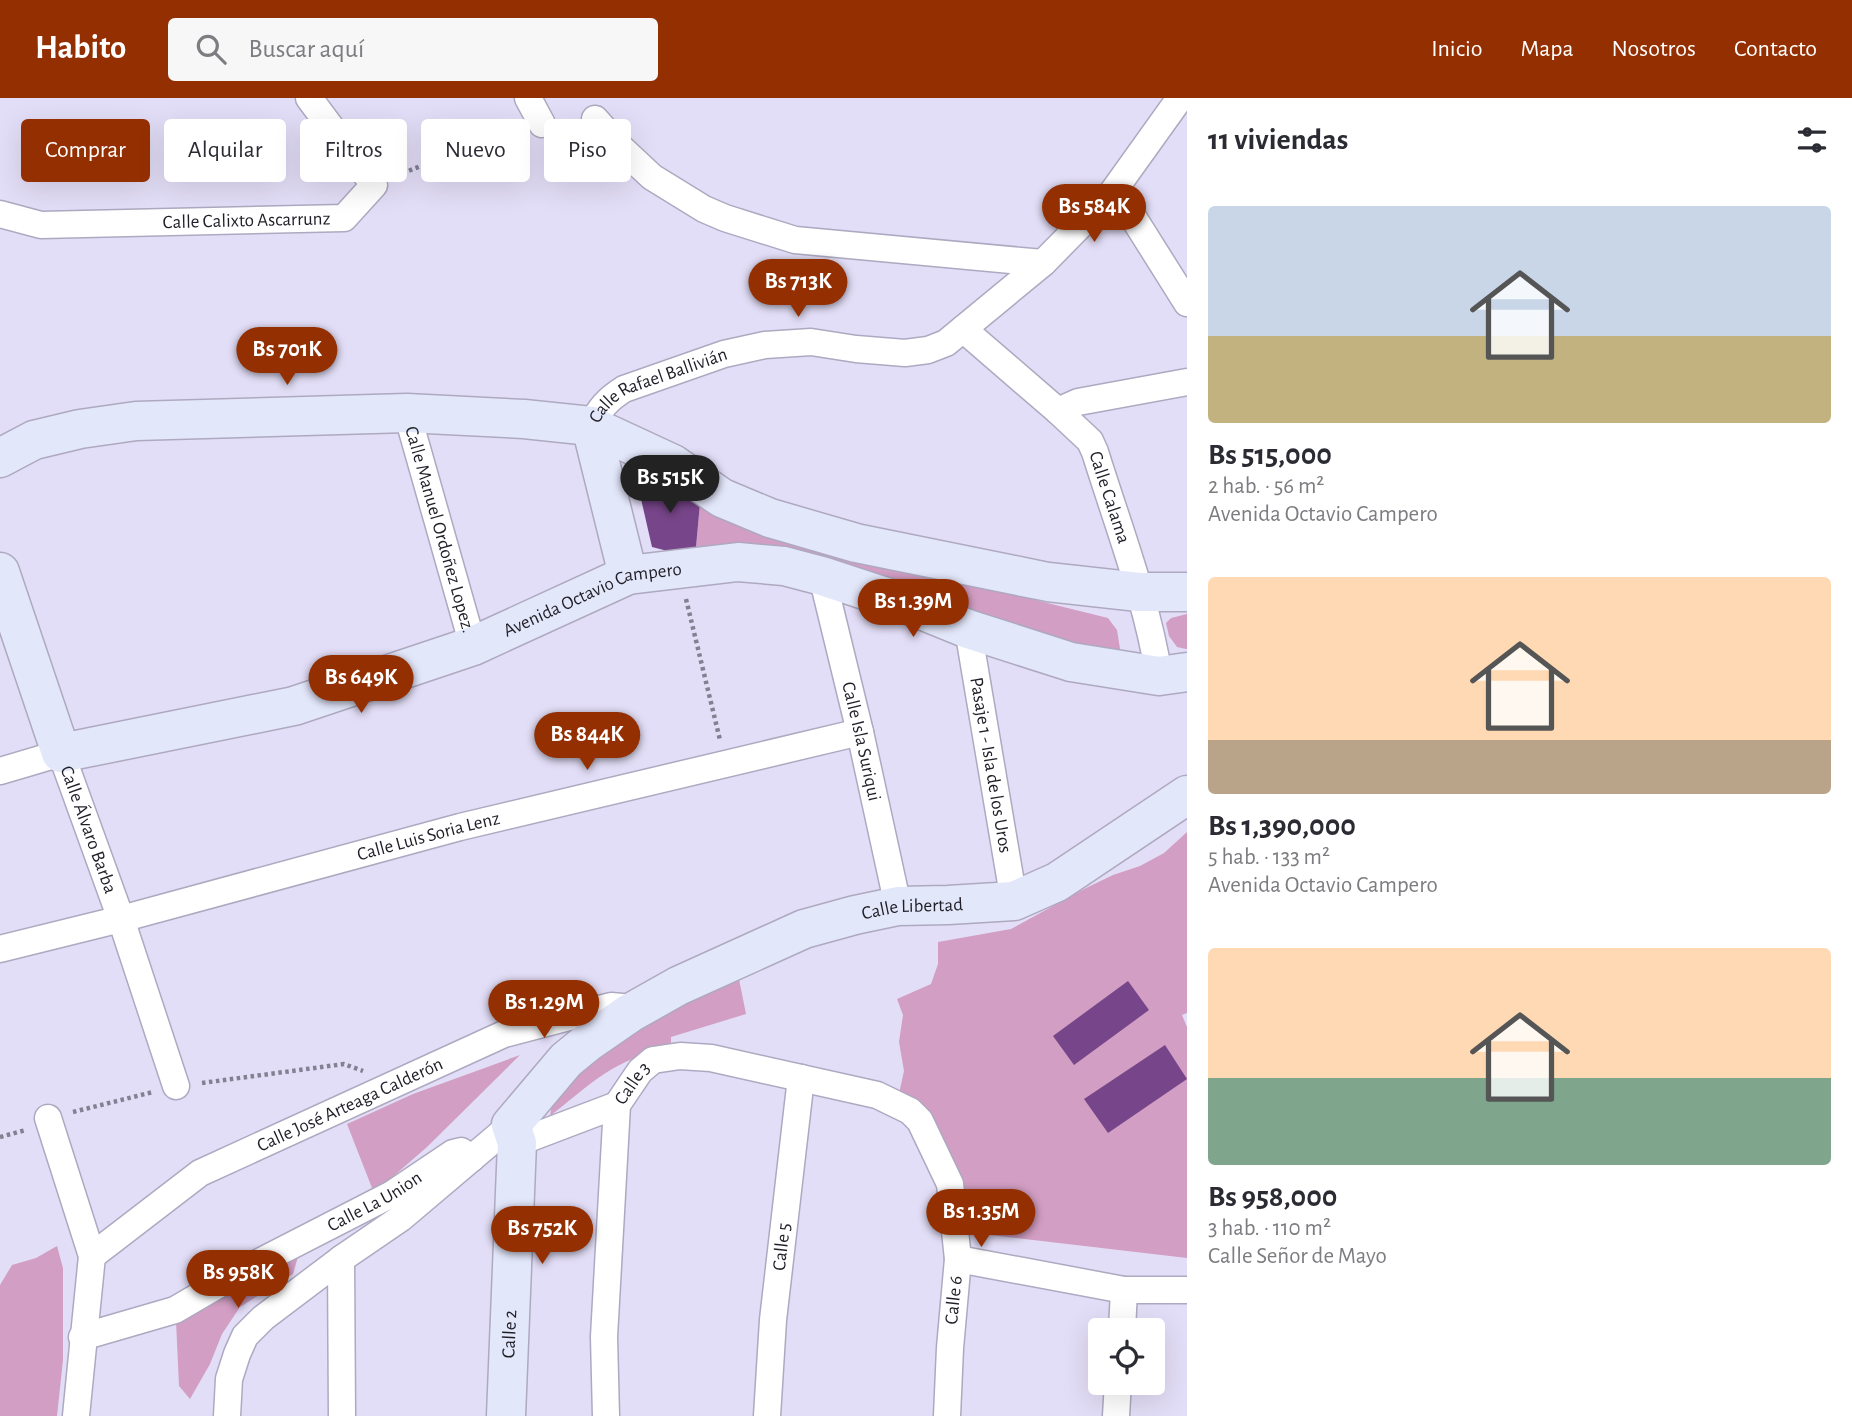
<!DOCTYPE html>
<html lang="es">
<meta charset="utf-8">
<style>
:root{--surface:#fff;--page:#f7f7f7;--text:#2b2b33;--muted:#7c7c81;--accent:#942f01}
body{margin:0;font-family:"Alegreya Sans",sans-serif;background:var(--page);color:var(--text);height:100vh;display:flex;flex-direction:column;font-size:26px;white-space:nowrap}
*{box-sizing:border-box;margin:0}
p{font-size:23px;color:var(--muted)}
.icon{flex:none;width:38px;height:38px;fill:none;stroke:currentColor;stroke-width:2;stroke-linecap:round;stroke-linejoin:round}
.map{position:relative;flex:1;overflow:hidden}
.side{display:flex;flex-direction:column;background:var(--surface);width:665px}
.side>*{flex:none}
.top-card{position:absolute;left:21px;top:21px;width:665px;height:63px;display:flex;gap:14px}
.tools{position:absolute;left:1088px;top:1220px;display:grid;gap:14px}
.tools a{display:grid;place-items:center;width:77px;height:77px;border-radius:7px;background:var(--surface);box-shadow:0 7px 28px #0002;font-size:35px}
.price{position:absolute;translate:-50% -60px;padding:0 16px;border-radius:24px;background:var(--accent);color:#fff;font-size:23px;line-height:46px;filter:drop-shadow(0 2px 4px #0008)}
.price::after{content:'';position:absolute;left:50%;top:42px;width:21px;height:16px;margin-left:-10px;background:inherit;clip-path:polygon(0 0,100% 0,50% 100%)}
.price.selected{background:#222;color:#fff}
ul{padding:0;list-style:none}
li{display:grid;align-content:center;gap:14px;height:371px;padding:0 21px}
li span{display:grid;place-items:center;height:217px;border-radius:7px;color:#555}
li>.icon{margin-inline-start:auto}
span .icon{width:126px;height:126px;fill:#fffc;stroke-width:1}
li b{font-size:30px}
h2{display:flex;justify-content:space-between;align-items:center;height:84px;padding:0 21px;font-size:30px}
.pill{padding:0 24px;border-radius:7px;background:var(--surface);box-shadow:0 7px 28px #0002;font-size:24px;line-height:63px}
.pill.selected{background:var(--accent);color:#fff}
header{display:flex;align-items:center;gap:42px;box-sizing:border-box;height:98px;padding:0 35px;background:var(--accent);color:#fff}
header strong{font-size:33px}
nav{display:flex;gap:38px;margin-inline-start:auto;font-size:24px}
.search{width:490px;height:63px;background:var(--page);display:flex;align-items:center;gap:18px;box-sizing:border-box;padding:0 24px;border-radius:7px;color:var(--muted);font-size:26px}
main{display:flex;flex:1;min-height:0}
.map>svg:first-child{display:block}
</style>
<header>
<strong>Habito</strong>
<div class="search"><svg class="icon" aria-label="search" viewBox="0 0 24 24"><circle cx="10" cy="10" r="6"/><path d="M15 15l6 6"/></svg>Buscar aquí</div>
<nav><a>Inicio</a><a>Mapa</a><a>Nosotros</a><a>Contacto</a></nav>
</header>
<main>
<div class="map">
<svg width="1187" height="1318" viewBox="0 0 1187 1318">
<rect width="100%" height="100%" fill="#e3def7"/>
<g fill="#d29ec3">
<path d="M700,405l130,46 278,69 9,12 5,31 -313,-105 -53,-12 -36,5 -25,9z"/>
<path d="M1187,516v35h-1l-9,-2 -8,-11 -3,-13 5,-5z"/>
<path d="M1187,734v181l-5,2 5,12v231l-206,-24 -24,-8 -60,-123 7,-32 -5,-29 4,-27 -6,-16 34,-15 7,-20v-22l73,-13 75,-41 27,-13 27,-9 24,-13z"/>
<path d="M738,876l8,40 -75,23v16c-49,-3 -84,35 -121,63l2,-12 36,-50z"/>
<path d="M520,957l-93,92 -53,46 -27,-69 66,-30z"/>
<path d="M57,1148l6,22v92l-6,56h-57v-131l12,-20 24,-7z"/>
<path d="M300,1152l-7,24 -53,33 -18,27 -12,30 -20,35 -11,-13 -3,-65z"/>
</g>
<g fill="#774589">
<path d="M666,378l34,27 -5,55 -43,-11 -16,-70z"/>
<path d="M1128,883l21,29 -75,55 -21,-29z"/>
<path d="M1165,947l22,34 -79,54 -24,-34z"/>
</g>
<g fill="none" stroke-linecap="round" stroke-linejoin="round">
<g stroke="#aea9c0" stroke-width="29">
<g id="street">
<path d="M528,0l14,26"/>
<path d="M595,21l26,29 31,29 52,32 21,9 70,22 248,23"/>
<path d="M1112,95l14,13 61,97"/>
<path id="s1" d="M0,116l41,11 303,-7 30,-33 -65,-87"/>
<path id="s2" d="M963,231l95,82 32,30 5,11c23,74 52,148 64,224"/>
<path d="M1058,313l20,-9 109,-20"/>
<path id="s3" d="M407,315l66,233"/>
<path id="s4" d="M591,328c8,-17 17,-27 33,-37l100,-35 41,-9 46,-3 45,7 49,4 23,-3 18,-7 97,-80 69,-70 68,-95"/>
<path id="s5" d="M822,478l38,156 38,174"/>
<path id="s6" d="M968,531l46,272"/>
<path id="s7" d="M0,673l61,-18 60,166 55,167"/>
<path id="s8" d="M0,851l121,-30 339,-92 400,-95"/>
<path d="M48,1020l44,138 -16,160"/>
<path d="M517,1045l100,-38"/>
<path id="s9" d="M92,1158l108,-83 304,-139 107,-28 11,1 8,6"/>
<path d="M341,1161l1,157"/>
<path d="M958,1161l166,31h63"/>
<path d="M1122,1232l2,-40"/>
<path id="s10" d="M82,1239l93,-27 65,-38 152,-78 61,-41 8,-2 11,7"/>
<path d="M227,1318l2,-37 8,-25 8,-18 18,-18 78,-59 60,-41 110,-93"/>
<path id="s11" d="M606,1318l-2,-79 13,-232 23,-34 13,-11 27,-4 31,2 166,37 33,16 10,10 30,63 8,75 -8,89 -3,68"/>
<path id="s12" d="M767,1318l6,-96 28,-242"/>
<path d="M1116,1318l2,-34"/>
</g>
</g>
<g stroke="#aea9c0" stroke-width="41">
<g id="secondary">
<path d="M591,328l37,149"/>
<path d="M0,360l34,-18 46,-11 56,-8 271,-8 117,6 67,7 82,38 49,34 48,20 86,25 192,39 91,10h48"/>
<path id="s13" d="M0,474l61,181 233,-47 179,-60 155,-71 110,-13 46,4 38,10 82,27 64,26 103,33 88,14 28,-4"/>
<path id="s14" d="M506,1318l11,-273 -6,-18 55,-65 22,-18 42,-29 48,-27 126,-57 51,-14 43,-9 50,-1 66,-4 43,-19 130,-87"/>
</g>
</g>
<g stroke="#848091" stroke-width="4.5" stroke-dasharray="3.5 3.5" stroke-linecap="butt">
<path d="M396,78l52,-21 68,-23"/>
<path d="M686,501l34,141"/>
<path d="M202,985l142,-19 19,7"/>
<path d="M73,1014l80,-20"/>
<path d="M0,1039l26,-7"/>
</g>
<use href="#street" stroke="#fff" stroke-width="26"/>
<use href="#secondary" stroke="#e3e7fa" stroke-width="38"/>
</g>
<g text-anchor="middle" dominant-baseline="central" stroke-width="7" stroke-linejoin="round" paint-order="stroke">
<g font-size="19" fill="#201e27" stroke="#fff">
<text stroke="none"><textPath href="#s1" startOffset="248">Calle Calixto Ascarrunz</textPath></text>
<text stroke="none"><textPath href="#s4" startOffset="82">Calle Rafael Ballivián</textPath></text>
<text stroke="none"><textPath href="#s2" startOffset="229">Calle Calama</textPath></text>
<text stroke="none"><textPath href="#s3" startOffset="121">Calle Manuel Ordoñez Lopez.</textPath></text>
<text stroke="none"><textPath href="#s13" startOffset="747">Avenida Octavio Campero</textPath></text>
<text stroke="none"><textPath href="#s5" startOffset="170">Calle Isla Suriqui</textPath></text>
<text stroke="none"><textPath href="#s6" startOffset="138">Pasaje 1 - Isla de los Uros</textPath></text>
<text stroke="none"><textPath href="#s7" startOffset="145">Calle Álvaro Barba</textPath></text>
<text stroke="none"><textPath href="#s8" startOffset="443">Calle Luis Soria Lenz</textPath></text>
<text stroke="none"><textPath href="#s14" startOffset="761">Calle Libertad</textPath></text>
<text stroke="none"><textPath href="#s11" startOffset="338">Calle 3</textPath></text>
<text stroke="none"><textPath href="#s9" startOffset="301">Calle José Arteaga Calderón</textPath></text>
<text stroke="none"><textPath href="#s10" startOffset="324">Calle La Union</textPath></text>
<text stroke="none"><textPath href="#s12" startOffset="170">Calle 5</textPath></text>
<text transform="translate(954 1202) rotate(-84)">Calle 6</text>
<text stroke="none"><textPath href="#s14" startOffset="82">Calle 2</textPath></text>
</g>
</g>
</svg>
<div class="tools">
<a><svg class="icon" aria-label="locate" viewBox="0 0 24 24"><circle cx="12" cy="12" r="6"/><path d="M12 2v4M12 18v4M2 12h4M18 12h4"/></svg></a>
</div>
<b class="price" style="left:1094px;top:146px">Bs 584K</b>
<b class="price" style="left:798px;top:221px">Bs 713K</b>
<b class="price" style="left:287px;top:289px">Bs 701K</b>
<b class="price selected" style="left:670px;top:417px">Bs 515K</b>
<b class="price" style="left:913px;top:541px">Bs 1.39M</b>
<b class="price" style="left:361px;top:617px">Bs 649K</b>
<b class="price" style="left:587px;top:674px">Bs 844K</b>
<b class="price" style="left:544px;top:942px">Bs 1.29M</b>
<b class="price" style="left:981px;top:1151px">Bs 1.35M</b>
<b class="price" style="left:542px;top:1168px">Bs 752K</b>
<b class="price" style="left:238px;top:1212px">Bs 958K</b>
<div class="top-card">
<a class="pill selected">Comprar</a>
<a class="pill">Alquilar</a>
<a class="pill">Filtros</a>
<a class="pill">Nuevo</a>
<a class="pill">Piso</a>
</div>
</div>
<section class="side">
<h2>11 viviendas<svg class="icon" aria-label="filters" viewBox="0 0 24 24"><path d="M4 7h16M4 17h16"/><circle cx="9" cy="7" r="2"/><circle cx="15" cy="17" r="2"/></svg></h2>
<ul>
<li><span style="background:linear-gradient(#c9d6e8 60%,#c2b280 0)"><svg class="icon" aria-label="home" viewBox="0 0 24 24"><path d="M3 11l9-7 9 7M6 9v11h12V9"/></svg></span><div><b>Bs 515,000</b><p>2 hab. · 56 m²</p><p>Avenida Octavio Campero</p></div></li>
<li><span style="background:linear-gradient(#ffd9b3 75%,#b9a48a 0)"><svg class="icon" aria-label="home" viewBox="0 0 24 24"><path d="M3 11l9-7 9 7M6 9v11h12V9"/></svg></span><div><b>Bs 1,390,000</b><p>5 hab. · 133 m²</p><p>Avenida Octavio Campero</p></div></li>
<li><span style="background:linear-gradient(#ffd9b3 60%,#7fa58c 0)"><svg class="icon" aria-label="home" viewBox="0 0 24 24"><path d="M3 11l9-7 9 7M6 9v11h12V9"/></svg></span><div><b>Bs 958,000</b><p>3 hab. · 110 m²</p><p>Calle Señor de Mayo</p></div></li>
</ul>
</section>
</main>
